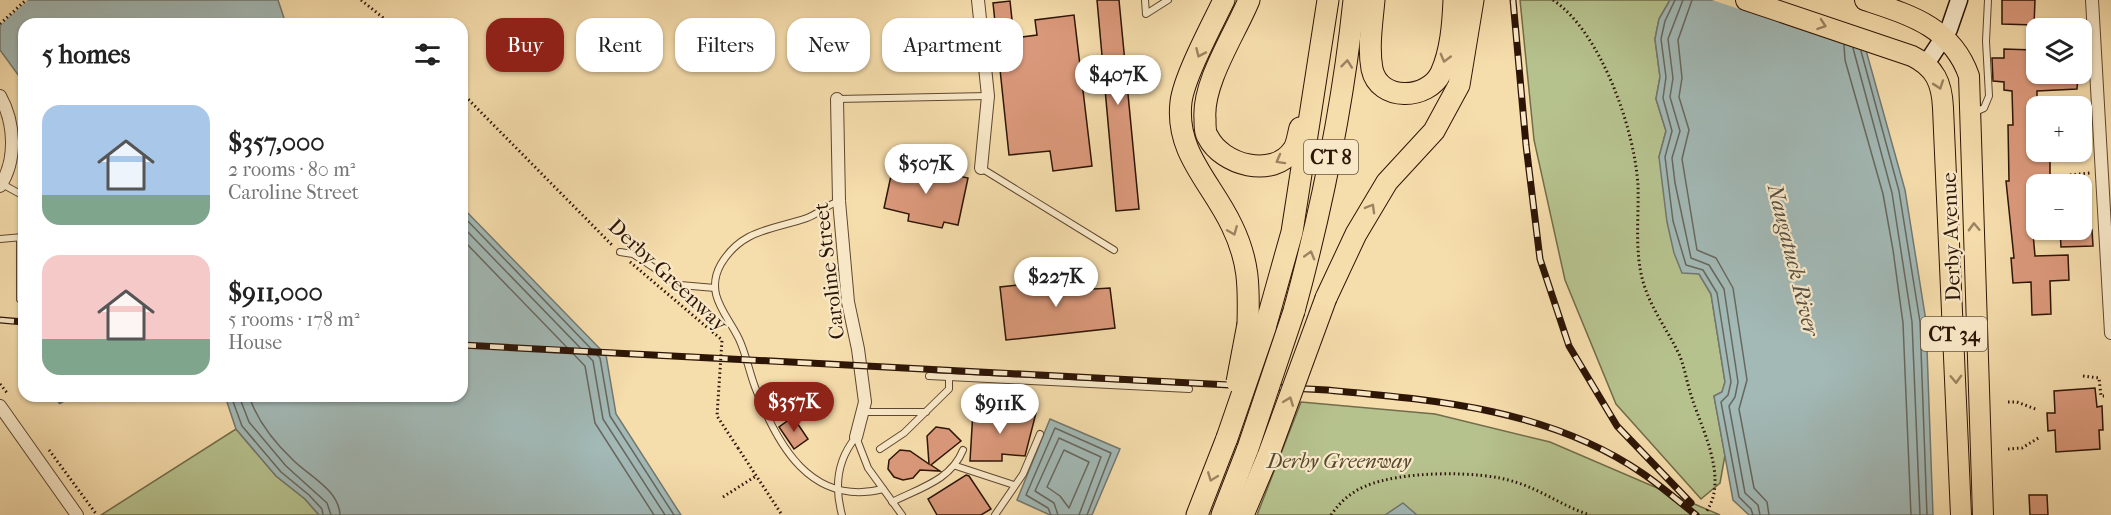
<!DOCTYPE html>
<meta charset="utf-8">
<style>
:root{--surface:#fff;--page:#f2f2f2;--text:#222;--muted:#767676;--accent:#8f2418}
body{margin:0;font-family:"IM FELL French Canon",serif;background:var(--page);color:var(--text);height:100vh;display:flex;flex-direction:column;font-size:22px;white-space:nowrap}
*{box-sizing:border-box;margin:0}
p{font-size:20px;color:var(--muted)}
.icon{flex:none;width:33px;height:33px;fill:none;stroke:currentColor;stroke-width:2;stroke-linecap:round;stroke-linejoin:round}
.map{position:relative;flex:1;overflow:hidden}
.drawer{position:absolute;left:18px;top:18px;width:450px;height:384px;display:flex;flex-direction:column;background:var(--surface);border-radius:18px;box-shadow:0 2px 4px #0004}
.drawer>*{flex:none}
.guide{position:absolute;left:486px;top:18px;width:570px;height:54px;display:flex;gap:12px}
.tools{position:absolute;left:2026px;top:18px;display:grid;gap:12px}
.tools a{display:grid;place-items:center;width:66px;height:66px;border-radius:12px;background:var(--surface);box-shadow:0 2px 4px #0004;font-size:30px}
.price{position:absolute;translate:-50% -51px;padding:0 14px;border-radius:21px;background:#fff;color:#222;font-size:20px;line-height:39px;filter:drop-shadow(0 2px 3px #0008)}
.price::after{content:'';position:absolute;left:50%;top:36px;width:18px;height:14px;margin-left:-9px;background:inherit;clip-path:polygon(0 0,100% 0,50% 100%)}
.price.current{background:var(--accent);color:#fff}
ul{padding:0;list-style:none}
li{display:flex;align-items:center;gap:18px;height:150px;padding:0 24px}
li span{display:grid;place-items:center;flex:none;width:168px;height:120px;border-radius:18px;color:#555}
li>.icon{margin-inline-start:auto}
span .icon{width:72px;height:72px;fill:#fffc;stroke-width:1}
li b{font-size:26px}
h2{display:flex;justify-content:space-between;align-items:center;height:72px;padding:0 24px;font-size:26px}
.chip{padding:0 21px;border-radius:18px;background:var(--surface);box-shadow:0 2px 4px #0004;font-size:21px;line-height:54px}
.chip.current{background:var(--accent);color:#fff}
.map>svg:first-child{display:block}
</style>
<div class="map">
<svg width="2111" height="515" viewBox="0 0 2111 515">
<rect width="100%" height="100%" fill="#f6ddac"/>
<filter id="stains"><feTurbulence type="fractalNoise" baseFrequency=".00333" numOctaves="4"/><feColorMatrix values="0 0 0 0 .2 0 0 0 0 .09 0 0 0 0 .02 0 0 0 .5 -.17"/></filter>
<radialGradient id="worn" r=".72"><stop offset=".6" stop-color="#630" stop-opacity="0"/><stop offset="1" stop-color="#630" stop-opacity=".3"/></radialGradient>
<g fill="#b6c28e" stroke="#726c4a" stroke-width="1.5">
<path d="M1520,0h150l-11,19 -4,20 5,38 -4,22 10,32 -7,26 40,117 12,20 14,88 -3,10 -8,4 11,59 -5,28 -19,16 -85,-95 -51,-124 -31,-140z"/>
<path d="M1301,402l134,12 115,28 170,73h-463z"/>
<path d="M236,429l40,47 29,23 14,16h-218z"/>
</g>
<g fill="#a2b9b6" stroke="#737770" stroke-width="1.5">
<path d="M0,0h278l8,24h-262v59l-24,-33z"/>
<path d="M1670,0h196l1,54 38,136 21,131 7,194h-184l-16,-15 -19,-104 8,-4 3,-10 -14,-88 -12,-20 -17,-1 -8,-20 -7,-31 -8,-65 7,-26 -10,-32 4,-22 -5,-38 4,-20z"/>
<path d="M462,207l144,148 10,59 65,101h-362l-14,-16 -29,-23 -40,-47 -11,-33h237z"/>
<path d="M1050,419l70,30 -28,66h-42l-33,-15z"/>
<path d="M1403,503l14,12h-32z"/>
</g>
<g fill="#f6ddac">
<path d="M0,0h28l-28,25z"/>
<path d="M1712,0h157l1,53z"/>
</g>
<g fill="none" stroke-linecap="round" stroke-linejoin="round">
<g stroke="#68675e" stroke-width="1.5">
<path d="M1675,0l-10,21 -4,18 5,38 -3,21 9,33 -7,26 8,64 13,44 17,5 14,23 14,89 -3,13 -7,7 18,95 12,12 2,6"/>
<path d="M1683,0l-15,39 5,39 -3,19 10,34 -8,27 3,25 16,75 18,7 15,24 14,93 -3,15 -6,9 16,87 13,12 2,10"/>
<path d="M1692,0l-14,40 4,38 -3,19 10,33 -7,29 15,91 19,8 17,30 14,92 -8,29 15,79 13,14 2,13"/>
<path d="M1844,45l1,15 38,134 10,56 10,73 8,192"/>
<path d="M1853,48l39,145 20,129 8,193"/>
<path d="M1861,51l38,140 21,131 7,193"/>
<path d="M462,215l138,143 10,58 64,99"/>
<path d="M462,226l131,135 10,58 62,96"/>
<path d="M462,239l123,127 10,57 59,92"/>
<path d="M231,396l11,30 39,46 28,23 13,14 1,6"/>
<path d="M239,396l10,26 37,44 41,37 4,12"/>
<path d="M249,396c8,24 25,46 44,64 16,16 46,30 47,55"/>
<path d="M1064,450l25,12 -20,46 -9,-12 -13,-9z"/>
<path d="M1051,515l-3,-7 -22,-13 29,-67 56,25 -24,62"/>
<path d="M1058,515l-4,-12 -19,-12 24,-53 42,19 -22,58"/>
</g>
<path stroke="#737770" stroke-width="4.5" d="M60,402l9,-6"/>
</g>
<g fill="#db997b" stroke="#2d1506" stroke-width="1.5">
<path d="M1097,0h22l20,209 -23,2z"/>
<path d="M2002,0h33l-1,25 -32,-1z"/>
<path d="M1010,1l4,37 23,-3 -2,-15 39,-5 18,151 -39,5 -3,-20 -41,4 -16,-152z"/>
<path d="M2004,49l33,1v24h41l-1,15 -40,2v61h13v27l-1,5h-12v12l-7,3 5,57 33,-1 1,25 -19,1 1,33 -19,1 -1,-33 -18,1 -2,-25h3l-8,-77h3l-1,-56h5l-1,-34 -8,-1v-8l-11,-1 -1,-23h12z"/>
<path d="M894,162l74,16 -10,47 -14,-3 -2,6 -34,-7 1,-7 -25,-6z"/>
<path d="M2060,230h32l1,16 -32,1z"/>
<path d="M1092,277l2,12 16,-1 5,40 -109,12 -6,-53z"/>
<path d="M2095,388l2,19 5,-1 1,24h-4l1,19 -44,3 -1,-22 -7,1 -1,-18h8l-1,-22z"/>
<path d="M973,411l63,2 -11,43 -23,-2v7h-32z"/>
<path d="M793,417l15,22 -14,10 -15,-22z"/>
<path d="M936,427l13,2 12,12 -30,24 9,6 -20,-1 -7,8 -10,2 -9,-3 -6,-8 1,-9 11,-10 10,1 19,13 -2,-28z"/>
<path d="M966,475l3,1 22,33 -10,6h-44l-9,-16z"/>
<path d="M2029,495h18l1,20h-18z"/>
</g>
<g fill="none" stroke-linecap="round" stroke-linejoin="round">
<g stroke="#5f4730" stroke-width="8">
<g id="service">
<path d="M1145,0l1,14 22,-14"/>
<path d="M837,99l151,-3"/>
<path d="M1973,113l11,-5 5,-12 -3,-55 2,-41"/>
<path d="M981,168l133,82"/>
<path d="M2,184l22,12"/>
<path d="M839,201c-12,4 -21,13 -32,17 -35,12 -65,11 -86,46 -17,30 6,50 18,75 7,15 10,32 16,48 22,58 56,120 128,102"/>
<path d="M0,239l23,-2"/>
<path d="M620,252l13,2 47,31 35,3"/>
<path d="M20,299v-62"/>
<path d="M929,376l260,13"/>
<path d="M863,412h63"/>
<path d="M880,449l24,-16 45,-44v-12"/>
<path d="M956,466l58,19"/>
<path d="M892,502c28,-14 59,-22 71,-52"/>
<path d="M842,515c-8,-29 -5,-55 14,-78l12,31 34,47"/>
<path d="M995,515l28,-41 17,-40"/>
</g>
</g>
<g stroke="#5f4730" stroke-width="14">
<g id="minor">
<path d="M978,0l10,96 -7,72"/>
<path d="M2092,0l19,333"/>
<path d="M0,96c15,27 17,64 0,90"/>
<path d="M837,99l2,102 9,101 10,47 7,53 -9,35"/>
<path d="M0,406l77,109"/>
</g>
</g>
<g stroke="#2d1506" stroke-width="19">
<path id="secondary" d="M1926,64l23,-35 10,-29"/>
</g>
<g stroke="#2d1506" stroke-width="22">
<g id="trunk">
<path d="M1746,0l166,56c23,11 30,27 31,52l18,407"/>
<path d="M1865,0c45,15 87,27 104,76l14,439"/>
</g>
</g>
<g stroke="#2d1506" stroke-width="23">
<g id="motorway">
<path d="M1224,0c-12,25 -40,77 -43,102 -6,51 31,81 51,124 17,35 17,60 16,98"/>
<path d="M1249,0c-14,34 -47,83 -44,119 0,6 0,14 3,18 14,28 65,42 85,13 4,-5 5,-15 7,-22"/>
<path d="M1374,0c-2,22 -6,47 -2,69 7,33 56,31 69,4 10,-22 12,-49 13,-73"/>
<path d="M1326,298l30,-64 31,-52 47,-51 25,-46 14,-85"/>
<path d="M1294,311c28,-103 49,-205 60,-311"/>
<path d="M1265,328l27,-96 36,-232"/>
<path d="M1197,515l30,-77"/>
<path d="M1222,515l26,-67"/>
<path d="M1243,515l25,-59"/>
</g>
</g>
<g stroke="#2d1506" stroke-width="3" stroke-dasharray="1.5 3" stroke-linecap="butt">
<path d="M361,0l30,24"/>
<path d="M1553,0c48,32 82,130 85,186 1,33 -4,67 6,99 8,25 24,46 35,69 6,14 8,30 13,44 10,32 37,81 14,114"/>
<path d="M0,24l26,-24"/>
<path d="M462,93l150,152"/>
<path d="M2070,175l20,-2"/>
<path d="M2083,376l16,2 2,18h3"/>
<path d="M0,384l8,10"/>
<path d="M2008,402h9l21,8"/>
<path d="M738,448l44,67"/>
<path d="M2008,449l14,-1 18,-11"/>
<path d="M49,450l48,65"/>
<path d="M723,497l33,-21"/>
<path d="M1331,515c9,-13 20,-23 35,-29 34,-15 114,-16 149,-4 27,8 49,25 75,33"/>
</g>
<use href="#service" stroke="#f9e9c9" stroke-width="6"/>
<use href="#minor" stroke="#f9e9c9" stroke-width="12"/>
<use href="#secondary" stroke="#f9e9c9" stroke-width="16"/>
<use href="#trunk" stroke="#f6ddac" stroke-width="20"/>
<use href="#motorway" stroke="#f6ddac" stroke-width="21"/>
<g stroke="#2d1506" stroke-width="7">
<g id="rail">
<path d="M1513,0l13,145 14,114 29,87 48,80 74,77"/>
<path d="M0,320l24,2"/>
<path d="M462,345l865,45c109,10 221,19 315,83 19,13 36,28 54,42"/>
</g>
</g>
<use href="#rail" stroke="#f9e9c9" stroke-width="4.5" stroke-dasharray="14" stroke-linecap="butt"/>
<g stroke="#2d1506" stroke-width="23" stroke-linecap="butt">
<g id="motorway-bridge">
<path d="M1237,382l11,-58"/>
<path d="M1227,438l38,-110"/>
<path d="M1248,448l46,-137"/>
<path d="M1268,456l58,-158"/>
</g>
</g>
<path stroke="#2d1506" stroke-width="3" stroke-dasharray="1.5 3" stroke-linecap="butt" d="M630,262l92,78 -5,76 21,32"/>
<use href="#motorway-bridge" stroke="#f6ddac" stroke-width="21"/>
</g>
<defs><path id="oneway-chevron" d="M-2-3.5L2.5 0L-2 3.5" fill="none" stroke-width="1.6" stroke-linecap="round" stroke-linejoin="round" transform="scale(1.5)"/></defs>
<g stroke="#9c8361">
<use href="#oneway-chevron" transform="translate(1822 25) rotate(19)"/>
<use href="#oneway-chevron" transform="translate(1200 53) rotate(114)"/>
<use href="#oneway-chevron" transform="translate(1445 58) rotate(105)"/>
<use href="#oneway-chevron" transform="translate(1347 64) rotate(-84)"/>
<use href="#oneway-chevron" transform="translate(1939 85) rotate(71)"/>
<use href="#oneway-chevron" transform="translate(1280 160) rotate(151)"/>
<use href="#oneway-chevron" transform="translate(1371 208) rotate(-60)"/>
<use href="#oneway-chevron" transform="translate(1974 227) rotate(-92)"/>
<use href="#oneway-chevron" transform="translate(1233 231) rotate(68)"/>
<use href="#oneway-chevron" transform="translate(1310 255) rotate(-74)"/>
<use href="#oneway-chevron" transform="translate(1956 379) rotate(88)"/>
<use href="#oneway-chevron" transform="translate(1289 401) rotate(-69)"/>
<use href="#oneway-chevron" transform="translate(1212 477) rotate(111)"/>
</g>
<g text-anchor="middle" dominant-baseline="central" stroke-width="4.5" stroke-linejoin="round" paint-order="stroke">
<g fill="#f9e9c9" stroke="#6a5540" stroke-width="1.5">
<rect x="1304" y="140" width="54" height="34" rx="4.5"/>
<rect x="1921" y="317" width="66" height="34" rx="4.5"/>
</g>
<g font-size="20" font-weight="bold" fill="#2d1506">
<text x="1331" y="157">CT 8</text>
<text x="1954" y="334">CT 34</text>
</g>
<g font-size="21" fill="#2d1506" stroke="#f9e9c9">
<text transform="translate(1951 237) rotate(-92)">Derby Avenue</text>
<text transform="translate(829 271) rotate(-97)">Caroline Street</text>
<text transform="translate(668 275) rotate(43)">Derby Greenway</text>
</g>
<g font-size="21" font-style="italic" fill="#56492f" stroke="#f9e9c9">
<text x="1339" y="461">Derby Greenway</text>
</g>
<g font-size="22" font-style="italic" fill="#564e44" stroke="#f9e9c9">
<text transform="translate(1793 260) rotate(76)">Naugatuck River</text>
</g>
</g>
<rect width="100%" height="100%" filter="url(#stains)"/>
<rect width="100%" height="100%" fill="url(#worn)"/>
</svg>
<div class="tools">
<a><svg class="icon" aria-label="layers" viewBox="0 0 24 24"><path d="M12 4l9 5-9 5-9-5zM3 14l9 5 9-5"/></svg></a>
<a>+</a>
<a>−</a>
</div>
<b class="price" style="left:1118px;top:106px">$407K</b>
<b class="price" style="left:926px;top:195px">$507K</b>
<b class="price" style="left:1056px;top:308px">$227K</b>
<b class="price current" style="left:794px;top:433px">$357K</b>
<b class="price" style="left:1000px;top:435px">$911K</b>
<div class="guide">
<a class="chip current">Buy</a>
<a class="chip">Rent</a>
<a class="chip">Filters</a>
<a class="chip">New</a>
<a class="chip">Apartment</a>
</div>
<section class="drawer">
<h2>5 homes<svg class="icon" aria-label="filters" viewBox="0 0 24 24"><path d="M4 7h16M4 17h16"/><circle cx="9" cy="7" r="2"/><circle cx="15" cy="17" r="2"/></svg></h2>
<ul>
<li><span style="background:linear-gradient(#a9c7e8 75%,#7fa58c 0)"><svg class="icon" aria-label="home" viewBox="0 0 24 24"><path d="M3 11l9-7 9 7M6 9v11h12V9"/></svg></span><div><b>$357,000</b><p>2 rooms · 80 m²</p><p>Caroline Street</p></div></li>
<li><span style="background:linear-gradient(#f6c9c9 70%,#7fa58c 0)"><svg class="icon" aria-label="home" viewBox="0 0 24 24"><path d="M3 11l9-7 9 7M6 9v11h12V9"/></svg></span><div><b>$911,000</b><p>5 rooms · 178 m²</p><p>House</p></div></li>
</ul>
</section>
</div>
